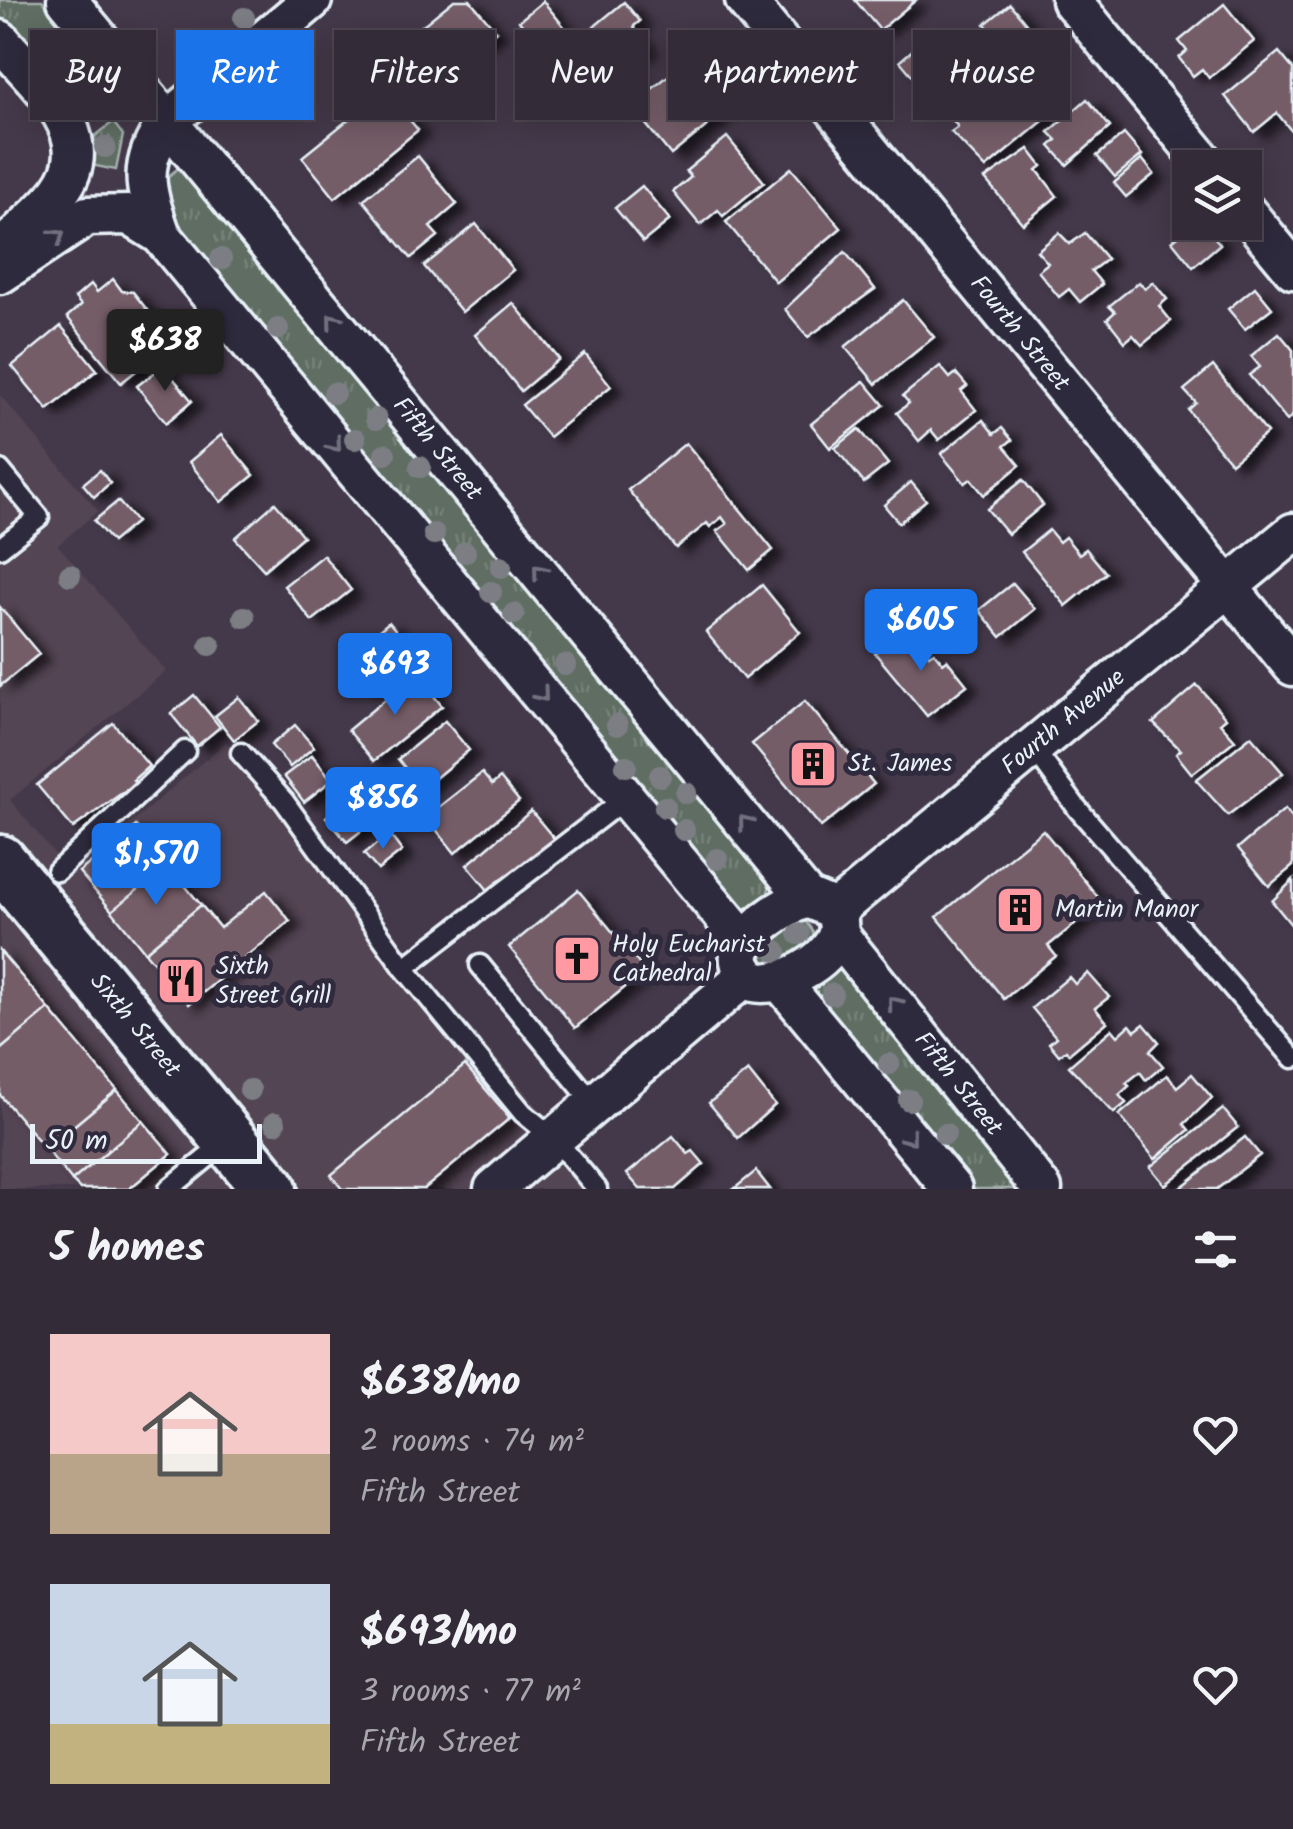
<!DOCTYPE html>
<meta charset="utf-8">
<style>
:root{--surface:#332b38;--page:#3b3340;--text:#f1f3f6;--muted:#a9a7ae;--line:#4e4753;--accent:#1a73e8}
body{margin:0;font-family:Kalam,sans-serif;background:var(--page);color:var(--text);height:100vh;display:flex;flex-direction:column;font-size:38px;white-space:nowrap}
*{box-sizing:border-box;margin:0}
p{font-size:32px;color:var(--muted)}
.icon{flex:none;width:55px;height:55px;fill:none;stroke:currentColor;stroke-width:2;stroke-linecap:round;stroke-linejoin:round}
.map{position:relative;height:1189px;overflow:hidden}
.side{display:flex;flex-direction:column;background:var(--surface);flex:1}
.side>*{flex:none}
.guide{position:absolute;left:30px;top:30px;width:1235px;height:90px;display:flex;gap:20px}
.fabs{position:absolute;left:1172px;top:150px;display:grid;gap:20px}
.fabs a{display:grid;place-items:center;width:90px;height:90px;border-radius:0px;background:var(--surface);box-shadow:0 5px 25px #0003,0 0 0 2px var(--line);font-size:50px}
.scale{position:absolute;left:30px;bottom:25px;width:232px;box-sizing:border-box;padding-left:10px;border:5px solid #e8f1f8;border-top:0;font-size:28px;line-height:35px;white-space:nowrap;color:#e8f1f8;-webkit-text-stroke:8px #2f2a3d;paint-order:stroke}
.price{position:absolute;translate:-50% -85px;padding:0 22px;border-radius:10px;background:var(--accent);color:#fff;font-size:32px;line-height:65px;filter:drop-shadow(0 2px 5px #0008)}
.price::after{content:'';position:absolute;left:50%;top:60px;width:30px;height:22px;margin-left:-15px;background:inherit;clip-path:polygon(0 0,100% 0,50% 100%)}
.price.active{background:#222;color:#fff}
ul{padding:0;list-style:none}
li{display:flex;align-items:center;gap:30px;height:250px;padding:0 50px}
li span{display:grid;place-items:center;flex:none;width:280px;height:200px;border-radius:0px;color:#555}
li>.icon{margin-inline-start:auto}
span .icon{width:120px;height:120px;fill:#fffc;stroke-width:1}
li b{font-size:42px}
h2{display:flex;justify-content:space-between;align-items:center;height:120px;padding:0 50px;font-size:42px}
.tag{padding:0 35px;border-radius:0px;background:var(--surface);box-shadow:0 5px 25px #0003,0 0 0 2px var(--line);font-size:35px;line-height:90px}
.tag.active{background:var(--accent);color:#fff}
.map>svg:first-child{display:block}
</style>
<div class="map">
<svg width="1293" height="1189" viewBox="0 0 1293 1189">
<defs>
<pattern id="grass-tufts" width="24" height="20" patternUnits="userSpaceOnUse" patternTransform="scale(2.5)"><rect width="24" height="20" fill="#5f6d62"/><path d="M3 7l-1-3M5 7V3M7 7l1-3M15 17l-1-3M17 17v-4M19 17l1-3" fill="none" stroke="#768279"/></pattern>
<filter id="shadow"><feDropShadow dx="11" dy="6" stdDeviation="5" flood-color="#0009"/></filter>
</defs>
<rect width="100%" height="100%" fill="#44394a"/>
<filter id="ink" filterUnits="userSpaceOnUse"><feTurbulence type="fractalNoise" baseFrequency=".01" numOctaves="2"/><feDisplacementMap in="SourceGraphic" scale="20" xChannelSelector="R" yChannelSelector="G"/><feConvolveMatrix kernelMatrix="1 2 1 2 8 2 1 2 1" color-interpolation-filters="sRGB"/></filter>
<g filter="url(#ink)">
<path fill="#534453" d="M0,395l98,116 -40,34 108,126 -156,129 61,74 155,-132 382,447h-608z"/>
<g fill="url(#grass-tufts)" stroke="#a4afad" stroke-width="2.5">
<path d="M0,0h42l79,97 -36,25 -85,-103z"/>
<path d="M113,122l10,13 -7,35 -25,-5 -1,-25z"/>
<path d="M181,166l590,713 -4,18 -18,17 -11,-1 -569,-685 -13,-42z"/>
<path d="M803,918l11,15 -5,13 -24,20 -17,-1 -6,-6 2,-17z"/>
<path d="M833,968l13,4 179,217h-66l-154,-198z"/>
</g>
<g fill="#755d67" stroke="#e8f1f8" stroke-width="2.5" filter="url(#shadow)">
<path d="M454,0h16l26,31 -52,42 -32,-39z"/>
<path d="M855,0h61l-36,30z"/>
<path d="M543,1l22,27 -25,20 -21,-27z"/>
<path d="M624,2l16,19 -6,5 1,6 12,15 -21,16 12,15 -14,11 -45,-50z"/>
<path d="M1010,4l16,19 -25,21 -16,-20z"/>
<path d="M1224,4l30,37 -45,37 -7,-9 -9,7 -14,-18 8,-7 -8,-10z"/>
<path d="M1031,29l22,26 -26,22 -22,-26z"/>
<path d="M930,35l36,43 -31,25 -35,-42z"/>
<path d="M1279,52l14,17v64l-16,-20 -23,19 -29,-36z"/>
<path d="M1035,73l26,33 -75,62 -35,-36 7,-5 -11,-14 29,-24 16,19z"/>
<path d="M668,76l27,32 10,-9 14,17 -48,39 -40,-49z"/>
<path d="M385,90l33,40 -83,68 -33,-41z"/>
<path d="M1087,99l23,28 -43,38 -17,-19 7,-6 -8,-8z"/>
<path d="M1124,134l18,21 -27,22 -18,-21z"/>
<path d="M727,137l37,45 -41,34 -5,-6 -18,15 -27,-33 18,-15 -5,-6z"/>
<path d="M1029,149l13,17 -5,4 20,26 -34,28 -38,-45z"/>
<path d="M418,156l39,48 -27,23 8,9 -27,22 -48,-58z"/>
<path d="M1142,159l12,15 -28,23 -12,-14z"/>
<path d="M791,168l50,60 -65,54 -50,-60z"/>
<path d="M642,186l28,34 -27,22 -28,-34z"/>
<path d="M1195,222h6l19,22 -27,23 -21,-26z"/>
<path d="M476,224l37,46 -51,42 -38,-46z"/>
<path d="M1059,233l11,11 15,-11 22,26 -16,12 11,13 -22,18 -11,-13 -10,8 -21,-26 10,-8 -11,-12z"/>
<path d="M845,252l30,37 -67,48 -23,-28z"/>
<path d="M113,279l9,12 11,1 25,32 -2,9 11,13 -46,37 -54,-66 14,-12 -6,-7 16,-14 6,8z"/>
<path d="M1139,282l6,7 8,-7 14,17 -8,7 12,15 -29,24 -9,-10 -8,7 -18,-23 8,-7 -6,-6z"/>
<path d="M1255,287l17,21 -27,21 -17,-20z"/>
<path d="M903,300l31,37 -58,47 -31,-37z"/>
<path d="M513,303l46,56 -38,32 -46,-56z"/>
<path d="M61,326l36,44 -49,40 -36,-44z"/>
<path d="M1279,333l14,17v65l-6,6 -38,-46 11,-8 -9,-11z"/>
<path d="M585,354l26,32 -62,51 -27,-32z"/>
<path d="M163,366l29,35 -26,22 -29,-37z"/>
<path d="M940,366l10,12 6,-5 11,13 -6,5 15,19 -37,30 -8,-10 -12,11 -22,-28 12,-10 -6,-7z"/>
<path d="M1213,366l54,67 -36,30 -43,-53 8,-7 -12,-13z"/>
<path d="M864,381l20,24 -54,43 -19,-24z"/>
<path d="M983,420l11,14 8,-6 10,12 -8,6 16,19 -36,30 -13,-16 -6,4 -24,-29z"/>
<path d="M859,429l29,35 -24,19 -29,-35z"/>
<path d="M221,435l33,40 -33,27 -32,-40z"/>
<path d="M686,443l87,107 -24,20 -32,-39 10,-7 -5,-7 -12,10 -3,-4 -31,25 -48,-58z"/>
<path d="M100,470l10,13 -16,14 -11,-13z"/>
<path d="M1023,480l20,25 -35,29 -21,-25z"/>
<path d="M911,482l15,18 -27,23 -15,-18z"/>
<path d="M118,501l18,21 -24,20 -18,-21z"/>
<path d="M275,503l28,33 -39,34 -29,-32z"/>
<path d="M1049,530l10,12 6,-5 14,17 7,-5 20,24 -40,33 -44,-54z"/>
<path d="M323,555l28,35 -39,31 -28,-35z"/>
<path d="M1013,583l22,26 -34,28 -22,-27z"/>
<path d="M762,585l38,47 -56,47 -38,-47z"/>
<path d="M0,607l39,47 -39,32z"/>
<path d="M389,622l24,29 -45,37 -24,-29z"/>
<path d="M904,638l11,13 7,-5 7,9 5,-3 9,11 4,-3 20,25 -40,31 -52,-63 17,-14 4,5z"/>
<path d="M416,674l26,32 -68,55 -26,-31z"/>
<path d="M1197,685l29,33 -6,5 15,17 -43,34 -16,-20 5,-4 -28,-27z"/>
<path d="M194,695l26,32 -23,19 -26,-32z"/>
<path d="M239,697l19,24 -24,19 -19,-24z"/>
<path d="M805,701l69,83 -53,43 -69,-83z"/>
<path d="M445,721l24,29 -47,39 -24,-30z"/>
<path d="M113,723l36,43 -16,14 3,3 -63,45 -36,-43z"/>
<path d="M295,725l19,22 -24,20 -19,-22z"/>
<path d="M1251,736l32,37 -55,42 -32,-35z"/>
<path d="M312,755l20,25 -28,22 -20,-26z"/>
<path d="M482,773l10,12 8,-7 19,23 -64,52 -29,-36z"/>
<path d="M349,797l22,26 -24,19 -21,-25z"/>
<path d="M1285,809l8,10v47l-24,20 -31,-38z"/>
<path d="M531,811l26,31 -64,54 -26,-31z"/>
<path d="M136,826l32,39 -56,46 -33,-39z"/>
<path d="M1043,830l59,72 -54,44 8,10 -52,43 -67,-82z"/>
<path d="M389,834l13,17 -24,19 -14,-16z"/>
<path d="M168,865l33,40 -56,47 -33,-41z"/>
<path d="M1293,880v47l-21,-26z"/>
<path d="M578,890l67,81 -70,57 -66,-81z"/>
<path d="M266,891l24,30 -101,83 -44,-52 56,-47 19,23z"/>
<path d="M0,951l49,58 -49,41z"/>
<path d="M1088,973l21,24 -14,11 12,14 -38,32 -3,-4 -7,5 -10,-12 7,-6 -24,-29 37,-31 6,7z"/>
<path d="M49,1009l68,81 -71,59 -46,-54v-45z"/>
<path d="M1144,1024l15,18 -9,9 13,15 -17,14 -6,-8 -14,11 3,3 -10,9 7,8 -12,10 -45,-47 43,-37 6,7 12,-11 5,6z"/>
<path d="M465,1065l45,53 -86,71h-82l-11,-14z"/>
<path d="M748,1071l27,34 -37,33 -29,-35z"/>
<path d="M1192,1074l20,24 -28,26 5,6 -34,29 -36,-44 48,-40 10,12z"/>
<path d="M117,1090l26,31 -71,60 -26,-32z"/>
<path d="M1223,1109l15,18 -73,58 -15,-18z"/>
<path d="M143,1121l28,33 -42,35h-49l-8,-8z"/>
<path d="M673,1136l15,18 5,-3 11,13 -29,25h-35l-13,-15z"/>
<path d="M1245,1137l15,18 -43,34h-38z"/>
<path d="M756,1171l14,18h-36z"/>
</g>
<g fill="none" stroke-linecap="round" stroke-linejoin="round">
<g stroke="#e8f1f8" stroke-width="25">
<g id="lane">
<path d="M0,470l39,47 -39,31"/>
<path d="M1034,749l43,59 216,250"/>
<path d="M241,753l43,48 120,167 119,145 33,27 41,49"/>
<path d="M57,871l128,-120"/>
<path d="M480,965l115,140"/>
<path d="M404,968l223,-171"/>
<path d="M169,1189l56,-46"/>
</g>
</g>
<g stroke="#e8f1f8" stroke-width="45">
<g id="street">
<path id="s1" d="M67,0l740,898"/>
<path id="s2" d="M745,0l548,666"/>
<path d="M1071,0l138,168"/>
<path d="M0,40c35,42 103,94 60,151 -17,23 -43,40 -60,63"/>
<path d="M1245,211l48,58"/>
<path d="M161,235c-17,-48 -24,-71 7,-114l144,-121"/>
<path d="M0,274l87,-58 42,-1 32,20 583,706"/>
<path d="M807,898l29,12c1,7 4,17 2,24 -9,29 -57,54 -85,48 -7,-8 -15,-17 -13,-28 3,-23 47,-50 67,-56z"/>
<path id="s3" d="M836,910l457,-377"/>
<path id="s4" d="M838,934l204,255"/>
<path d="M781,982l171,207"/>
<path d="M494,1189l253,-214"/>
</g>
</g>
<g stroke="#e8f1f8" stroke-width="60">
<g id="secondary">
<path id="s5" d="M0,862l270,327"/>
</g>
</g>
<use href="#lane" stroke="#2f2a3d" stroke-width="18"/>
<use href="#street" stroke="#2f2a3d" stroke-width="38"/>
<use href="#secondary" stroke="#2f2a3d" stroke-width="52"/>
</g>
<g fill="#7c7e84">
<circle cx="244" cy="18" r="11"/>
<circle cx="41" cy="41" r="11"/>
<circle cx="213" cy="41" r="11"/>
<circle cx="59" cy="64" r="11"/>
<circle cx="89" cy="98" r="11"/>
<circle cx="105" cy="147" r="11"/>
<circle cx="221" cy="259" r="11"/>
<circle cx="278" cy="329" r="11"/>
<circle cx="334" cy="393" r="11"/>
<circle cx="376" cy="419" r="11"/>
<circle cx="355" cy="439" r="11"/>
<circle cx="385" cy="454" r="11"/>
<circle cx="420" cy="467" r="11"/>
<circle cx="434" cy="534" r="11"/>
<circle cx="465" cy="552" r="11"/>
<circle cx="501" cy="567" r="11"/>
<circle cx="70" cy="575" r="11"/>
<circle cx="491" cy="592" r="11"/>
<circle cx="514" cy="614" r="11"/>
<circle cx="244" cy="617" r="11"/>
<circle cx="210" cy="645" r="11"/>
<circle cx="565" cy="665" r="11"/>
<circle cx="617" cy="725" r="11"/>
<circle cx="626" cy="766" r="11"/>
<circle cx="660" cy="776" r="11"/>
<circle cx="686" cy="793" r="11"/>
<circle cx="665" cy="807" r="11"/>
<circle cx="684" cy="830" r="11"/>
<circle cx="717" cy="859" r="11"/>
<circle cx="799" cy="934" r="11"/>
<circle cx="776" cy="951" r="11"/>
<circle cx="832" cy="994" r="11"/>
<circle cx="889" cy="1064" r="11"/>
<circle cx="250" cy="1090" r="11"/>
<circle cx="909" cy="1100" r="11"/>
<circle cx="275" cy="1123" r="11"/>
<circle cx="945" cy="1134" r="11"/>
</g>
<defs><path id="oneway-chevron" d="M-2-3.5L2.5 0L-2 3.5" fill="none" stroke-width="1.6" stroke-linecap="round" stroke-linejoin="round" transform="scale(2.5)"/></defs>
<g stroke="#70707e">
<use href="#oneway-chevron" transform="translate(58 236) rotate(-33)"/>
<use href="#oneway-chevron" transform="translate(333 320) rotate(-129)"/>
<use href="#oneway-chevron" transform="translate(335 445) rotate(50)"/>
<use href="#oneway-chevron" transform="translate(539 571) rotate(-129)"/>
<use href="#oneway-chevron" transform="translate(542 695) rotate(50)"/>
<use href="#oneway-chevron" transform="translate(745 822) rotate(-129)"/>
<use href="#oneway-chevron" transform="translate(894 1003) rotate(-128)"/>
<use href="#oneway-chevron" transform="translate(910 1138) rotate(51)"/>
</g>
</g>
<defs>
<g id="building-square" transform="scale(2.5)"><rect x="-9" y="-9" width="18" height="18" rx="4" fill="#ff9aa2" stroke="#2f2a3d"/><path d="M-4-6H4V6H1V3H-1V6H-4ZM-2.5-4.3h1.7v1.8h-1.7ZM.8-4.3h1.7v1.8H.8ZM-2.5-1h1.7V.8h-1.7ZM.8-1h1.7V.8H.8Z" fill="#111"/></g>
<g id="church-square" transform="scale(2.5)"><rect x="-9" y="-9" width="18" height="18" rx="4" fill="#ff9aa2" stroke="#2f2a3d"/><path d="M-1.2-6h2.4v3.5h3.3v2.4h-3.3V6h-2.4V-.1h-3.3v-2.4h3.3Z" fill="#111"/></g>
<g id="restaurant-square" transform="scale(2.5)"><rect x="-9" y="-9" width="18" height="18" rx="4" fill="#ff9aa2" stroke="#2f2a3d"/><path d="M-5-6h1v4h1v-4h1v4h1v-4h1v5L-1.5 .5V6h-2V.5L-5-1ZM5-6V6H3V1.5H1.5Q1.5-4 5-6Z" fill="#111"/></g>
</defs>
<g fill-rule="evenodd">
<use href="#building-square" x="813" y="764"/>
<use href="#building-square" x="1020" y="910"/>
<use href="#church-square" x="577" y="959"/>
<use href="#restaurant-square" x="181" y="981"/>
</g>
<g text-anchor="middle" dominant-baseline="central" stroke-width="10" stroke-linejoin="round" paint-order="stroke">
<g font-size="25" fill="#e8f1f8" stroke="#2f2a3d">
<text stroke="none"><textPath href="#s2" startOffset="432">Fourth Street</textPath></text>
<text stroke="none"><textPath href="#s1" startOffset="582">Fifth Street</textPath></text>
<text stroke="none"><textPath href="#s3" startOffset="295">Fourth Avenue</textPath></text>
<text stroke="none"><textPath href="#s5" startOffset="212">Sixth Street</textPath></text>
<text stroke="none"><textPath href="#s4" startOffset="192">Fifth Street</textPath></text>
</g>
<g font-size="25" fill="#e8f1f8" stroke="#2f2a3d" text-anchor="start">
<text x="848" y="764">St. James</text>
<text x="1055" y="910">Martin Manor</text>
<text x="612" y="945">Holy Eucharist<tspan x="612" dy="29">Cathedral</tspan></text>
<text x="216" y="967">Sixth<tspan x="216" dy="29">Street Grill</tspan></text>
</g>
</g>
</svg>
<div class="fabs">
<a><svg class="icon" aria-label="layers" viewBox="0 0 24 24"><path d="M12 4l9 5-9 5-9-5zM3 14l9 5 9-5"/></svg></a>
</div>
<div class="scale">50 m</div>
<b class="price active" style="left:165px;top:394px">$638</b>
<b class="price" style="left:921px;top:674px">$605</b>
<b class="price" style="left:395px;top:718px">$693</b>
<b class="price" style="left:383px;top:852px">$856</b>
<b class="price" style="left:156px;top:908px">$1,570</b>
<div class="guide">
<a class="tag">Buy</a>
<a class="tag active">Rent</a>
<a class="tag">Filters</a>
<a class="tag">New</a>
<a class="tag">Apartment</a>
<a class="tag">House</a>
</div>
</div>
<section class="side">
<h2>5 homes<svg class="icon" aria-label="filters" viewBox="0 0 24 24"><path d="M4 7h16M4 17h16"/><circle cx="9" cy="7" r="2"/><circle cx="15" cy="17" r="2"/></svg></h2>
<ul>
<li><span style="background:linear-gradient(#f6c9c9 60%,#b9a48a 0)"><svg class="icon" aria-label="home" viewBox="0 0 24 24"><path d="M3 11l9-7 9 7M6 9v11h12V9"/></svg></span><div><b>$638/mo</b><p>2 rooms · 74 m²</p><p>Fifth Street</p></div><svg class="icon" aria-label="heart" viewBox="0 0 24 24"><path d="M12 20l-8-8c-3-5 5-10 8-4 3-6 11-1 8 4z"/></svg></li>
<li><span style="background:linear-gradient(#c9d6e8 70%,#c2b280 0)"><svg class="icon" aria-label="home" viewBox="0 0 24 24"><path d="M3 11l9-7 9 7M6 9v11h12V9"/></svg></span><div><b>$693/mo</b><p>3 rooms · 77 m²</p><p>Fifth Street</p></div><svg class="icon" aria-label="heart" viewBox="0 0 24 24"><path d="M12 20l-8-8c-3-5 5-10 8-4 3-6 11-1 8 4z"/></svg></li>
</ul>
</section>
